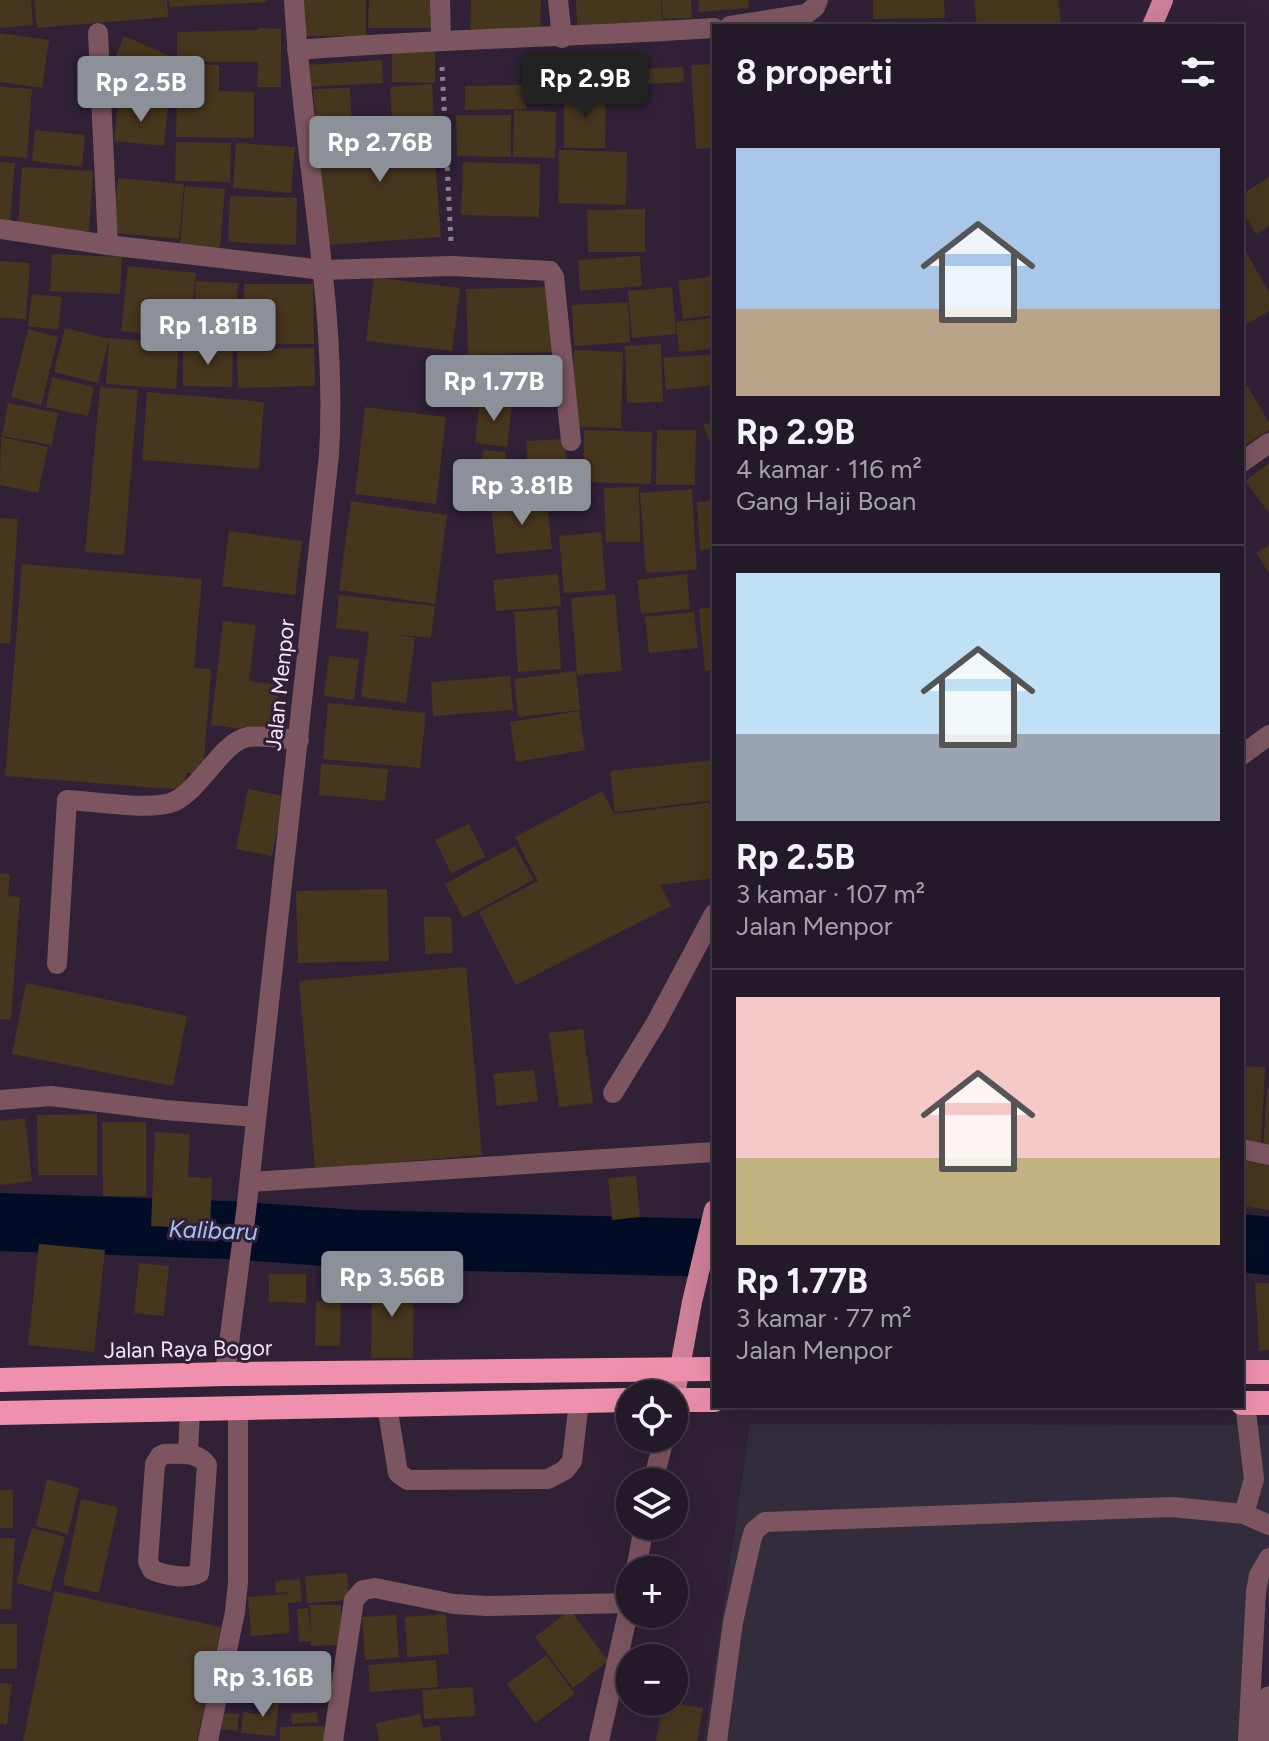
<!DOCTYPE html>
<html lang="id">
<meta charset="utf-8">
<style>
:root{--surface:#241929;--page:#302635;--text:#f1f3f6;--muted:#a3a0a8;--line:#413846;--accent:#8c9099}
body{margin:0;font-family:Figtree,sans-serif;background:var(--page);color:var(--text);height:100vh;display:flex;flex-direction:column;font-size:30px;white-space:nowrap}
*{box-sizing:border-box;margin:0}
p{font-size:26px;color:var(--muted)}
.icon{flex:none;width:44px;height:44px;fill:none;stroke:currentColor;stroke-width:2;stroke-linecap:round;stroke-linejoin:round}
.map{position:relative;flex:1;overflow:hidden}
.panel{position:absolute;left:712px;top:24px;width:532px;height:1384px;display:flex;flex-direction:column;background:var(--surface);border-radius:0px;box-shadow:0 8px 32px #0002,0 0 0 2px var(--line)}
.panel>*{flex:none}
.controls{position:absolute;left:616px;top:1380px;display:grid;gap:16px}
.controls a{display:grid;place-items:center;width:72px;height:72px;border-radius:50%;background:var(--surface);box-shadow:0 8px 32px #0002,0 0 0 2px var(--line);font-size:40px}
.price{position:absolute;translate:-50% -68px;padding:0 18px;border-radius:8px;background:var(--accent);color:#fff;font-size:26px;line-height:52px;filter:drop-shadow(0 2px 4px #0008)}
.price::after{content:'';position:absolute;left:50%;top:48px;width:24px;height:18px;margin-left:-12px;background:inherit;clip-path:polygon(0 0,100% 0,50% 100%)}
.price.active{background:#222;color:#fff}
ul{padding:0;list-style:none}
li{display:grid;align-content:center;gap:16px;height:424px;padding:0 24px}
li+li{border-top:2px solid var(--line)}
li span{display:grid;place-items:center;height:248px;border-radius:0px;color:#555}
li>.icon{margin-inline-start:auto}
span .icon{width:144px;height:144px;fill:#fffc;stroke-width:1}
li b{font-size:34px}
h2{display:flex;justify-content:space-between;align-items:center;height:96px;padding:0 24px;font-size:34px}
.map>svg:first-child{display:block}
</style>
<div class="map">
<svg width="1269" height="1741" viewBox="0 0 1269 1741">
<rect width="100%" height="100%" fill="#302137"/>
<path fill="#332c3c" d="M750,1424l519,1v170l-4,3 -13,143h-548z"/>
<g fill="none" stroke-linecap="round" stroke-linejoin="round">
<g stroke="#010c26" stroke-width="58">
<path d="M0,1222l227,8 129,9 358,9"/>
<path d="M1242,1243l27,3"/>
</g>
</g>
<g fill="#47361e">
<path d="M0,0h31l2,25 -33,3z"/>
<path d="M34,0h133l1,17 -131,11z"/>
<path d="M169,0h98v2l-97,5z"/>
<rect x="303" y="0" width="63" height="36"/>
<path d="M369,0h62l-1,28h-62z"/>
<path d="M471,0h70l-1,32 -70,-3z"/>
<path d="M576,0h85l1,22 -85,3z"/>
<path d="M662,0h29l1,18 -29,1z"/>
<path d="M698,0h50l1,8 -50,4z"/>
<path d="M873,0h71l1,18 -72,1z"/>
<path d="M974,0h84l3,22 -32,4h-52z"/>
<path d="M258,28l23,1v58h-24l1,-25h-81v-30l81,-2z"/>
<path d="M0,33l49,7 -7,48 -42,-6z"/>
<path d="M124,36l46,20 -16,37 -45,-20z"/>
<path d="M392,49h43v34l-43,-1z"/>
<path d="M382,60l1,23 -76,4 -1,-22z"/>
<path d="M178,64l41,1v26l35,1v46l-78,-1z"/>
<path d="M714,64v84l-18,1 -5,-84z"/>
<path d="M683,67l1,15 -109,5 -1,-15z"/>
<path d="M432,84l2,36 -42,3 -2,-36z"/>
<path d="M525,85l1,24 -61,1v-24z"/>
<path d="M0,87l32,2 -5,69 -27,-2z"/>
<path d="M350,88l2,38 -36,2 -3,-39z"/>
<path d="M564,93h42l-1,55h-41z"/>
<path d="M118,102l50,5 -4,39 -50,-5z"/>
<path d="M514,110l42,2 -1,46 -42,-1z"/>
<path d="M456,115h55v42l-54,-1z"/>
<path d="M432,122l9,115 -114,8 -9,-114z"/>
<path d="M35,130l50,5 -3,32 -50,-6z"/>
<path d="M176,142l55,1 -1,39 -55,-1z"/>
<path d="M236,143l59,4 -4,46 -58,-5z"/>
<path d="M559,150l68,2 -1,53 -68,-2z"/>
<path d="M0,162l15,1 -5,58 -10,-1z"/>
<path d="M463,162l77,2 -1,53 -78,-2z"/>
<path d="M22,167l71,4 -4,60 -71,-4z"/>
<path d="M1269,177v49l-13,8 -14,-24v-16z"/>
<path d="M118,178l66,6 -5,55 -66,-6z"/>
<path d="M185,186l40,3 -5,59 -40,-4z"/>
<path d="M230,196l67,2 -1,47 -68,-3z"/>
<path d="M645,209v43h-57l-1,-42z"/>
<path d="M1246,252l23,40v19l-27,16v-73z"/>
<path d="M52,254l70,3 -2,37 -70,-3z"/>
<path d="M640,256l2,30 -62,5 -2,-31z"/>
<path d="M0,261l30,2 -4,56 -26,-1z"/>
<path d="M128,266l68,7 -7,66 -68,-8z"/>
<path d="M714,276v39l-31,4 -5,-38z"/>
<path d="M374,277l86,11 -8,63 -86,-10z"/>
<path d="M196,281l42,2 -4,59 -41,-2z"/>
<path d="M244,284h69l1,60h-70z"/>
<path d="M550,287l2,65 -84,3 -2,-66z"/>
<path d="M672,287l4,47 -44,4 -4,-47z"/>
<path d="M32,294l30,3 -4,33 -30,-4z"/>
<path d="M628,302l2,40 -56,4 -2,-41z"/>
<path d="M714,318v31l-35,3 -3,-30z"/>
<path d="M65,328l44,11 -11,44 -44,-11z"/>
<path d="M28,329l30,8 -17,68 -30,-8z"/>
<path d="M109,338l70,5 -3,46 -70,-5z"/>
<path d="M661,344l2,58 -36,1 -2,-57z"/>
<path d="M183,347l50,1 -1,39 -49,-1z"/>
<path d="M314,348l1,38 -77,2 -1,-39z"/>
<path d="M574,350l49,2 -2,76 -49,-1z"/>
<path d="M713,354l1,31 -48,5 -3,-32z"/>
<path d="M475,355h62v33l-62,1z"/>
<path d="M52,377l42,10 -6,29 -42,-9z"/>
<path d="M1247,385l22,38v7l-27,17v-59z"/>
<path d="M100,387l38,3 -14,165 -39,-3z"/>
<path d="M147,392l117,10 -5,67 -117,-9z"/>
<path d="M480,400l32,3 -5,44 -32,-4z"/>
<path d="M8,403l50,10 -6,32 -50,-9z"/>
<path d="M365,407l81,10 -10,87 -81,-10z"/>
<path d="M714,421v32l-11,-28z"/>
<path d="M584,430l68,2 -1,52 -68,-2z"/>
<path d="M657,430h39l-1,55h-39z"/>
<path d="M1,437l47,10 -10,46 -38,-8z"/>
<path d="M565,439l2,49 -38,2 -3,-49z"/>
<path d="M483,450l23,2 -2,30 -23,-2z"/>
<path d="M1269,463v50l-24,-32z"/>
<path d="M639,487l1,55h-34l-2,-54z"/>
<path d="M692,489l5,81 -51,3 -6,-80z"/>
<path d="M547,500l5,49 -56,5 -5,-49z"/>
<path d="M351,501l96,14 -12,89 -96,-14z"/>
<path d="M714,501v48l-14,1 -3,-48z"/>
<path d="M0,518l18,1 -8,124h-10z"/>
<path d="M229,531l73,10 -7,54 -73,-9z"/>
<path d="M601,532l5,58 -42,3 -5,-57z"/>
<path d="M1269,545v28l-13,-20z"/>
<path d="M22,564l180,15 -8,89 17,1 -8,105 -17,-1 -1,17 -180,-14z"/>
<path d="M558,574l3,32 -65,5 -3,-31z"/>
<path d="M687,574l3,35 -49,5 -4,-34z"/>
<path d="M615,594l7,77 -45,4 -6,-77z"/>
<path d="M339,595l96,11 -4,32 -37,-4 21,4 -9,65 -45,-6 8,-65 -33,-4z"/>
<path d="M714,607v63l-9,1 -6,-62z"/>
<path d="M557,609l4,60 -43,3 -4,-60z"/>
<path d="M694,612l4,36 -49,5 -4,-36z"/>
<path d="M223,621l33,4 -7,56 30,4 -5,48 -63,-8z"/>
<path d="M329,656l30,3 -5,41 -30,-4z"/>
<path d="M576,671l4,39 -62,7 -4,-38z"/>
<path d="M510,676l3,34 -80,6 -2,-34z"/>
<path d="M328,703l98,10 -6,55 -97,-9z"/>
<path d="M579,711l6,39 -69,12 -6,-40z"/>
<path d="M714,760v40l-99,12 -5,-41z"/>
<path d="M321,764l67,5 -3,32 -66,-6z"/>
<path d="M248,789l36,7 -12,60 -36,-7z"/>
<path d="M602,791l12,23 100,-12v76l-54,7 11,21 -155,79 -37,-73 59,-31 -23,-44z"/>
<path d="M469,824l16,33 -34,16 -16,-33z"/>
<path d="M515,846l18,34 -70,38 -18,-34z"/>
<path d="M0,873l10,1 -2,22 12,1 -9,123 -11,-1z"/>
<path d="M387,889l2,72 -91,2 -2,-72z"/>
<path d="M424,917h27l2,36 -28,1z"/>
<path d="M466,967l16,188 -167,14 -16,-188z"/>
<path d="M26,983l161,33 -14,70 -161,-32z"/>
<path d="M583,1029l10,74 -34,4 -10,-74z"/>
<path d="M1242,1066l23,1 -4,77h-19z"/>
<path d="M534,1070l4,31 -41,5 -4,-32z"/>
<path d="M1267,1089h2v60h-6z"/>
<path d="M97,1114v61h-59l-1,-60z"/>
<path d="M25,1118l7,63 -32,4v-64z"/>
<path d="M102,1122h44v74h-43z"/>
<path d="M155,1132l35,2 -2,43 24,1 -2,51 -59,-3z"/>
<path d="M1242,1158l27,4v48l-27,-4z"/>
<path d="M636,1176l4,41 -28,3 -4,-42z"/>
<path d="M39,1244l66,6 -11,102 -66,-7z"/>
<path d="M139,1263l30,3 -5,50 -30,-3z"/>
<path d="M269,1274h37v29l-37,-1z"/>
<path d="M372,1280l42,1 -1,77h-42z"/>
<path d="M1255,1283h14v67l-10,1z"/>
<path d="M316,1301h25l-1,45h-25z"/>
<path d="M47,1479l32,9 -11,46 -32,-8z"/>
<rect x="0" y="1490" width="13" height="38"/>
<path d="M81,1499l37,8 -19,86 -36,-8z"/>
<path d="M32,1528l33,9 -15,55 -34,-9z"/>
<path d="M0,1538h15l-4,72 -11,-1z"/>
<path d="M347,1573l2,27 -42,3 -2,-27z"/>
<path d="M300,1579l2,23 -14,1 2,30 -39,3 -3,-39 40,-3v-2l-12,1 -1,-12z"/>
<path d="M54,1591l167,36 -24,114h-174z"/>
<path d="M310,1605h31l1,40 -31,1v-5l-12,1 -2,-33 11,-1 3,30z"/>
<path d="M570,1610l38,51 -35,27 -38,-51z"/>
<path d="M446,1614l3,40 -42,3 -2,-40z"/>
<path d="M396,1615l3,42 -34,3 -3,-43z"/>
<rect x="0" y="1624" width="17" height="45"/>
<path d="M546,1655l29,39 -40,29 -28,-39z"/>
<path d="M275,1660v28l-43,1 -2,-28z"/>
<path d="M436,1660l2,27 -68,5 -2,-27z"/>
<path d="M333,1672l3,29 -52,3 -2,-29z"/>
<path d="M0,1683l12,1 -5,41 -7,-1z"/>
<path d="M473,1687l2,29 -51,3 -2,-29z"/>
<path d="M269,1693l11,1 -5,42 -34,-3 2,-21 24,3z"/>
<path d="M663,1702l40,6 -6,33h-41z"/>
<path d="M317,1712l1,10 -26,2 -1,-10z"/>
<path d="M223,1713l16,1 -2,17 -16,-2z"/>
<path d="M420,1714l3,14 16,-3 2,16h-62l-3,-18z"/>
<path d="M324,1726l1,15h-45v-14z"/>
</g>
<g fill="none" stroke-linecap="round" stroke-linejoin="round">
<path stroke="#8c8093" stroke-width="5" stroke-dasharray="4 6" stroke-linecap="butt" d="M442,67l9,174"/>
<g stroke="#7c5560" stroke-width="20">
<path d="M440,0l1,39"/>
<path d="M558,0l4,38"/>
<path d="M730,26l76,-12 9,-7 3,-7"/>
<path d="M98,33l10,212"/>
<path d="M297,50c139,-11 278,-13 417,-22"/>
<path d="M0,229l108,16 215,25 129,-4 98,5 4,6 17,164"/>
<path d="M1242,462l27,-19"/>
<path d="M1242,755l27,-20"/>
<path d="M57,964l10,-164c27,1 83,11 106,2 28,-12 48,-60 75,-65 16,-2 35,2 51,3"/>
<path d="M613,1093l43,-70 58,-109"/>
<path d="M0,1100l51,-4 114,14 91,7"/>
<path d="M1242,1149l27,6"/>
<path d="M250,1182l464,-30"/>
<path d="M225,1374l21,-162 83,-757c9,-152 -27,-303 -35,-455"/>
<path d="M387,1405l11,68 10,7 140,-1 17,-9 7,-9 7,-59"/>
<path d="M164,1454c15,0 34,-3 43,11l-7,100 -1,8c-13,7 -34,2 -47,-3l-4,-9 7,-97 5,-8z"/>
<path d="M188,1454l2,-44"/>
<path d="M653,1482l11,-44"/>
<path d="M1244,1514l10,-35 -9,-76"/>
<path d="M636,1570l8,-44"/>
<path d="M208,1741l27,-129 3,-30v-173"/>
<path d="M333,1741l21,-141 9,-10 12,-2 79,16 33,2 143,-3"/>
<path d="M599,1741l31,-137"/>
<path d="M717,1741l16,-119 18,-81 3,-10 11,-9 407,-15 72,7 25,11"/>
<path d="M1248,1741l8,-149 3,-17 10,-17"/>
<path d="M1267,1741l2,-45"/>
</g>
<g stroke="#ce8098" stroke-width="20">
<path d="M1152,26l11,-26"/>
<path d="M674,1400l18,-98 22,-92"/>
</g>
<g stroke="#ef91ae" stroke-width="24">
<path d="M1242,1372h27"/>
<path d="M0,1380l225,-6 489,-5"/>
<path d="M674,1400h40"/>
<path d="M1242,1403h27"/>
<path d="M0,1413l630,-13"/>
</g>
</g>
<g text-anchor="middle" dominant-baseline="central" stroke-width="6" stroke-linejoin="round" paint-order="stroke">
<g font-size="22" fill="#f0e6f5" stroke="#302137">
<text transform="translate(280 685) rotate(-84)">Jalan Menpor</text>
<text transform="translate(188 1349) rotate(-1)">Jalan Raya Bogor</text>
</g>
<g font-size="24" font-style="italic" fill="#a1c4fc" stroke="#302137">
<text transform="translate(213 1230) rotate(2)">Kalibaru</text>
</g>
</g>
</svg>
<div class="controls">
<a><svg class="icon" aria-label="locate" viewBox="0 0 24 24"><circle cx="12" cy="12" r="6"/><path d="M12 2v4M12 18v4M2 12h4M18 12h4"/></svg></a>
<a><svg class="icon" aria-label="layers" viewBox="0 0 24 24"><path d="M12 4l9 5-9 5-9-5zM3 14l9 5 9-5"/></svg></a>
<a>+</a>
<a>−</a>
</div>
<b class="price active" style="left:585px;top:120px">Rp 2.9B</b>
<b class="price" style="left:141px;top:124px">Rp 2.5B</b>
<b class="price" style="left:380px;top:184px">Rp 2.76B</b>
<b class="price" style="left:208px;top:367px">Rp 1.81B</b>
<b class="price" style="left:494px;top:423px">Rp 1.77B</b>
<b class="price" style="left:522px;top:527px">Rp 3.81B</b>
<b class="price" style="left:392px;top:1319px">Rp 3.56B</b>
<b class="price" style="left:263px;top:1719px">Rp 3.16B</b>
<section class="panel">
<h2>8 properti<svg class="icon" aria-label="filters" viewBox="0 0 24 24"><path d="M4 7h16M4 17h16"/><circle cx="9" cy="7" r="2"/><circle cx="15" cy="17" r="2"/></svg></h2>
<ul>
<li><span style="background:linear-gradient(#a9c7e8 65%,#b9a48a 0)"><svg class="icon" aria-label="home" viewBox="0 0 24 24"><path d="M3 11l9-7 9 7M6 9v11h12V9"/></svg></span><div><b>Rp 2.9B</b><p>4 kamar · 116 m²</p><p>Gang Haji Boan</p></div></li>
<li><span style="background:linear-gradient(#bfe0f5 65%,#9aa5b1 0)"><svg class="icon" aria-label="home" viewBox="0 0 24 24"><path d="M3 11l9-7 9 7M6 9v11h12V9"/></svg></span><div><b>Rp 2.5B</b><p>3 kamar · 107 m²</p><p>Jalan Menpor</p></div></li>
<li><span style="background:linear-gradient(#f6c9c9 65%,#c2b280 0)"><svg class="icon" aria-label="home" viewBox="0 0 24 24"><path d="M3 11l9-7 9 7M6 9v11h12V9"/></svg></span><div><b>Rp 1.77B</b><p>3 kamar · 77 m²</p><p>Jalan Menpor</p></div></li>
</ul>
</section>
</div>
